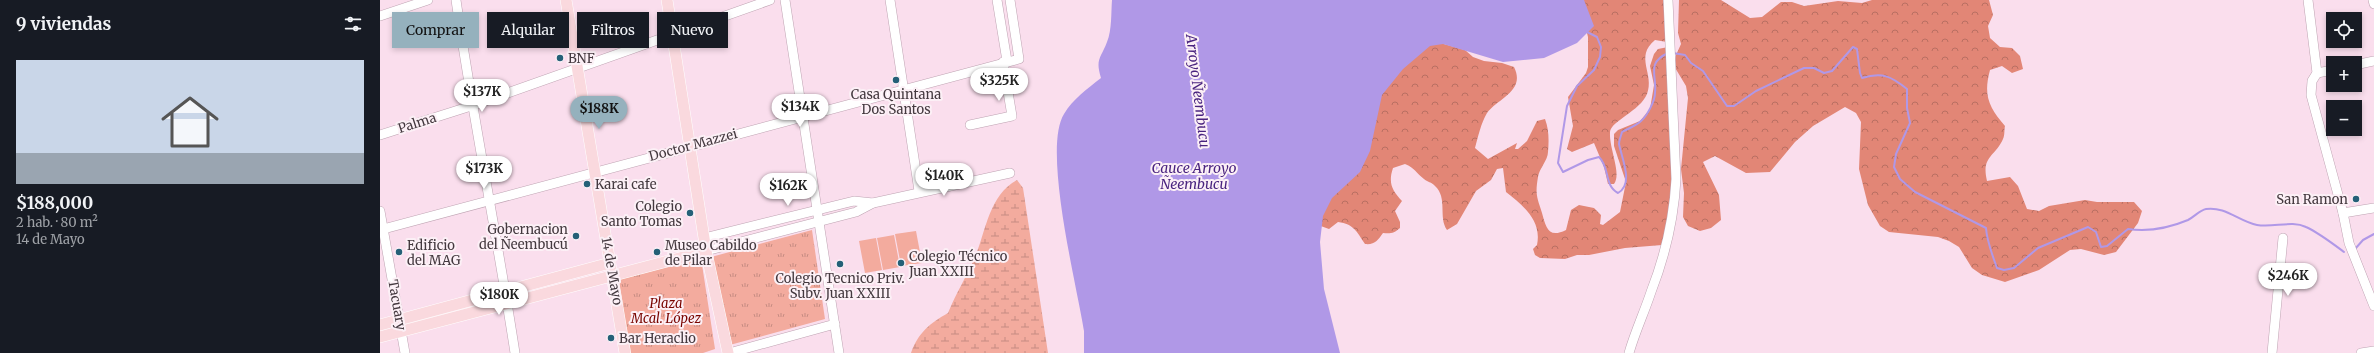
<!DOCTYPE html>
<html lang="es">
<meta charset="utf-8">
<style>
:root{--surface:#171b24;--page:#20242c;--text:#f1f3f6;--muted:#9ea1a6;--accent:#95b1bd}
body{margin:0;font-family:Merriweather,serif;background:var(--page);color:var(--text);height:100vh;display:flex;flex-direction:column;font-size:15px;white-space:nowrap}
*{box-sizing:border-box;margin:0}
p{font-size:13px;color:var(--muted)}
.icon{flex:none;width:22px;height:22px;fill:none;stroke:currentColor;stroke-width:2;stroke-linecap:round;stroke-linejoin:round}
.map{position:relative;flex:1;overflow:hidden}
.drawer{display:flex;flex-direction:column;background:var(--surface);width:380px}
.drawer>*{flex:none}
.banner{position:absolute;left:12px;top:12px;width:380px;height:36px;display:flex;gap:8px}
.controls{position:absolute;left:1946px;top:12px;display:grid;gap:8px}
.controls a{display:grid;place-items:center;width:36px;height:36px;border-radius:0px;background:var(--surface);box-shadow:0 2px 6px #0003;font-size:20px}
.price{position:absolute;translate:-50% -34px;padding:0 9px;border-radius:14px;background:#fff;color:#222;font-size:13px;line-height:26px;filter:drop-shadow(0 1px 2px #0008)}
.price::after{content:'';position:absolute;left:50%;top:24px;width:12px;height:9px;margin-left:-6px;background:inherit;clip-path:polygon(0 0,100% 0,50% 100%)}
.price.active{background:var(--accent);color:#111}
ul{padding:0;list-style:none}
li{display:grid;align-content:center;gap:8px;height:212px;padding:0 16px}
li span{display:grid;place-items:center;height:124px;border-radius:0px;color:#555}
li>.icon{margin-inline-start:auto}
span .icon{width:72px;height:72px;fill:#fffc;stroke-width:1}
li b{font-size:17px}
h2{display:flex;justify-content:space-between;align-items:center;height:48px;padding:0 16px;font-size:17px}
.tag{padding:0 14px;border-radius:0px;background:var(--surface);box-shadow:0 2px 6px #0003;font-size:14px;line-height:36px}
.tag.active{background:var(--accent);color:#111}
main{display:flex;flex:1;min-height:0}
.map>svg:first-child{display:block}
</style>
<main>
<section class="drawer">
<h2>9 viviendas<svg class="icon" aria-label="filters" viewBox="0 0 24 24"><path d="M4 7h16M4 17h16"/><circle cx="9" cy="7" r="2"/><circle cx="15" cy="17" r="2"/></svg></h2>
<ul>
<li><span style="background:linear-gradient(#c9d6e8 75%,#9aa5b1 0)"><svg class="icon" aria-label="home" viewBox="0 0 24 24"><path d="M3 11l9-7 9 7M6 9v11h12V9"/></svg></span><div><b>$188,000</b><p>2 hab. · 80 m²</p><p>14 de Mayo</p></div></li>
</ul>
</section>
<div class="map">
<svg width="1994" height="353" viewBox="0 0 1994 353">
<defs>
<pattern id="forest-crowns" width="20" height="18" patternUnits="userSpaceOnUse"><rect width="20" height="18" fill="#e28676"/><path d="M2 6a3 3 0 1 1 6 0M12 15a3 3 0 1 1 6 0" fill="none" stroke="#b96f62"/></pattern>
<pattern id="wetland-marsh" width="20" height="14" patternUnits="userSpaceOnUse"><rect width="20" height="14" fill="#f3ab9e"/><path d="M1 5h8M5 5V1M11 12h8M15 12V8" fill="none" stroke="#c68c82"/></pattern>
<pattern id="park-tufts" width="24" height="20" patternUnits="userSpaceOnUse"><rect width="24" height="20" fill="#f3ab9e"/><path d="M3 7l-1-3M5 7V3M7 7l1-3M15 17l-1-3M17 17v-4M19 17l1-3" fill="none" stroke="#c68c82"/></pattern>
</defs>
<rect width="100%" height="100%" fill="#fadeed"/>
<g fill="url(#forest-crowns)">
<path d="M1193,0h92l2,42 -12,-2c-21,17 0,34 -8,54 -7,17 -36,27 -37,38 -1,17 12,42 4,52h-6l-4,-17 -10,-24 -22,9 -5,-3 6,-23 -5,-29 18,-24 2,-6v-30l-3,-12z"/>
<path d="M1299,0h42l29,18 12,-1 19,-15h11l12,4 34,-5 24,2 10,-3h117l4,15 -5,11 2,12 10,9 12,1 8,8 3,13 -11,4 -10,-7 -12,4c-7,26 -1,37 15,56 -1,4 0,9 -2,13 -8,18 -22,17 -16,42l23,-4 8,9 9,23 12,2 10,-5 36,-6 12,2h37l8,9 -4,12 -22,29 -12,3 -23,-6 -11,1 -31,20 -34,12 -23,-7 -10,-7 -13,-21 -10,-6 -11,-4 -49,-5 -9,-6 -12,-21 -9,-36 2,-47 -5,-9 -11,-6 -32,19 -18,16 -25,30 -24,1 -31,-17 -12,6 16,33 2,25 -10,8 -11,3 -12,-5 -5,-9 1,-24 -3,-24 7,-71 -2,-12 -12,-20 2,-11 5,-11 -3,-11z"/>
<path d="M1050,40l35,10 8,7 11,4 18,2 12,4c12,24 -16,31 -27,46 -6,10 -9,24 -12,35l13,11 29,-16 -2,6h3l9,-8 10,-20 8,-2c4,10 4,22 3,33 0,8 -9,17 -10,25 -3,18 -1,20 4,36 4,14 6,26 24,17l5,-20 8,-5 15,3 7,7 -1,9 3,1 17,-13 6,-30 -12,-36v-12l4,-4 22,-9 10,-12 4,-24 -4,-19 4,-12 4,-5 10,-2 7,150 -13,48 -37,3 -36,7h-12l-12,4 -25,-1 -5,-3 -2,-6 4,-4c5,-24 -13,-39 -31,-53l-3,-24 -6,1 -6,11 -15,11 -19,33 -10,6c-9,-13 1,-32 -12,-44 -3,-4 -8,-4 -11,-7 -8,-6 -9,-11 -19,-15l-12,4c-5,15 -1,22 9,33l-7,10 5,11v6c-6,5 -9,6 -17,5 -5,7 -8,12 -18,11 -8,-12 -11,-20 -27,-22l-9,7 -11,-4 53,-128z"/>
</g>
<path fill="url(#wetland-marsh)" d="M637,180l6,8 25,165h-137c7,-20 19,-30 37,-40 8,-20 19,-37 27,-56 11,-26 14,-62 42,-77z"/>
<g fill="url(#park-tufts)">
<path d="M432,230l13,89 -99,27 -15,-89z"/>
<path d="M321,258l14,91 -12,4h-75l-13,-73z"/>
</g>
<g fill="#f3ab9e">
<path d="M536,231l6,32 -21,3 -6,-32z"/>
<path d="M514,235l6,32 -17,3 -6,-32z"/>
<path d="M496,238l6,32 -17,3 -6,-32z"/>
</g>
<path fill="#b098e7" d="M732,0h472l10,26 -17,17 -33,15 -41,4 -60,-18 -13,2 -27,23 -21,26 -12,56 -10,21 -28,26 -9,18 -3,26 4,47 16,64h-256v-22c-7,-45 -42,-182 -20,-217 9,-15 23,-25 37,-36 -6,-19 0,-20 6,-36 5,-12 4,-30 5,-42z"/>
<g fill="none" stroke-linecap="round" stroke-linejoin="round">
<g stroke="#b098e7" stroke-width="2">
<path d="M1205,31l12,6 4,10 -1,10 -6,13 -17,16 -10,20 -9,57 5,9 25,-12 11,-3c11,10 5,29 19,36 16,-9 4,-34 1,-49 0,-4 2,-8 3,-12 5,-3 14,-6 19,-11 6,-5 14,-20 14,-28 2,-18 -9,-30 13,-40"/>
<path d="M1293,53l12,2 6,8 12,8 24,35h7l22,-15 48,-23h10l10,5 8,-2 21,-24 4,2 3,24 2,5c20,-6 29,-2 45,11v19l3,15 -14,31 -2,13 6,12 15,13 71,36c1,14 6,26 11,40l7,2 10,-2 24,-20 50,-21 8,5 5,15 6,-1 21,-17c21,3 41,-1 60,-9 6,-3 12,-10 18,-11 19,-3 34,13 51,16 16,3 35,-5 49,2 13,6 26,16 38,25"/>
<path d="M1975,249l8,-9 11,-6"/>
</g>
<g stroke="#bea3b2" stroke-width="10">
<g id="minor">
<path d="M76,0c17,118 41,235 59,353"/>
<path d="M405,0l54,353"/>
<path d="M510,0l29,191"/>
<path d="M617,0l10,61"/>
<path d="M1928,0l9,73 -5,8 -1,14 32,118 6,30 25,63"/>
<path d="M1993,0l1,4"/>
<path d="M0,16l48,-16"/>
<path d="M1975,65l19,-4"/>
<path d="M1937,73l16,-3"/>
<path d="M590,125l42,-9 -9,-54"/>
<path d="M0,135l91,-29 299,-106"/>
<path d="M0,211l25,142"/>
<path d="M1963,213l31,-5"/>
<path d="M0,230l639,-171 -9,-59"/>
<path d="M324,238l150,-37 19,2"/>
<path d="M326,251l150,-39 17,-9 137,-30"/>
<path d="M349,353l106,-29"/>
<path d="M1249,353c6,-21 15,-40 22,-61 14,-36 23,-74 25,-113l-8,-179"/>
<path d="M1892,353l11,-115"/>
<path d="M1981,353l13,-2"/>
</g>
</g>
<g stroke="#fff" stroke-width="12">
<g id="major">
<path d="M186,0l59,353"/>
<path d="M287,0l39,251 22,102"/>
<path d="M0,325l230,-62"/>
<path d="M0,337l326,-86"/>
</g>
</g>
<use href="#minor" stroke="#fff" stroke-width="9"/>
<use href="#major" stroke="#fad9de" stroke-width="11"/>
</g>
<g fill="#246077" stroke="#fcf0f6" stroke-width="1.5">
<circle cx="180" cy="58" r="4"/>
<circle cx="516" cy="80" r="4"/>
<circle cx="207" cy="184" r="4"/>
<circle cx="1976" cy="199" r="4"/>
<circle cx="310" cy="213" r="4"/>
<circle cx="196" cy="236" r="4"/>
<circle cx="19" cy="252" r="4"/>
<circle cx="277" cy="252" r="4"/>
<circle cx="521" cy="263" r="4"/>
<circle cx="460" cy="264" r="4"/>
<circle cx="231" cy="338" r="4"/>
</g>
<g text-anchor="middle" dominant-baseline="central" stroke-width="4" stroke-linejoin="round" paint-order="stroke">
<g font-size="13" fill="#44393f" stroke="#fcf0f6" text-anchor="start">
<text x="188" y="58">BNF</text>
<text x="516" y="94" text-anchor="middle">Casa Quintana<tspan x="516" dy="15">Dos Santos</tspan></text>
<text x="215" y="184">Karai cafe</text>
<text x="1968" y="199" text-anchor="end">San Ramon</text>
<text x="302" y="206" text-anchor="end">Colegio<tspan x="302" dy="15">Santo Tomas</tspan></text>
<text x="188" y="229" text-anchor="end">Gobernacion<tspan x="188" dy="15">del Ñeembucú</tspan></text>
<text x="27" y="245">Edificio<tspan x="27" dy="15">del MAG</tspan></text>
<text x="285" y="245">Museo Cabildo<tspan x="285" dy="15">de Pilar</tspan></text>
<text x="529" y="256">Colegio Técnico<tspan x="529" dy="15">Juan XXIII</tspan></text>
<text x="460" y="278" text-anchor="middle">Colegio Tecnico Priv.<tspan x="460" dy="15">Subv. Juan XXIII</tspan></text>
<text x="239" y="338">Bar Heraclio</text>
</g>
<g font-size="13" fill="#44393f" stroke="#fcf0f6">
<text transform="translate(37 123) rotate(-18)">Palma</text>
<text transform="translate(313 145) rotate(-15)">Doctor Mazzei</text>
<text transform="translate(232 271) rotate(80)">14 de Mayo</text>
<text transform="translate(17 305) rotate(80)">Tacuary</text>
</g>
<g font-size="13" font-style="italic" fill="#790500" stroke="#fcf0f6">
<text x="286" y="303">Plaza<tspan x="286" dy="15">Mcal. López</tspan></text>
</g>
<g font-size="14" font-style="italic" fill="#49237f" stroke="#fcf0f6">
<text transform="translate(818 91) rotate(83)">Arroyo Ñeembucu</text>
<text x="814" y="168">Cauce Arroyo<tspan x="814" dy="16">Ñeembucu</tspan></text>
</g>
</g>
</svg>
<div class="controls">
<a><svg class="icon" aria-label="locate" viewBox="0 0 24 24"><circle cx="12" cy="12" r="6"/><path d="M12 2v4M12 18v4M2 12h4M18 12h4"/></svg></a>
<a>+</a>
<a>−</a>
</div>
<b class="price" style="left:619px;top:102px">$325K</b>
<b class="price" style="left:102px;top:113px">$137K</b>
<b class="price" style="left:420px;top:128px">$134K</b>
<b class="price active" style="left:219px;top:130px">$188K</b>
<b class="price" style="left:104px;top:190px">$173K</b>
<b class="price" style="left:564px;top:197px">$140K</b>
<b class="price" style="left:408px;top:207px">$162K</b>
<b class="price" style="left:1908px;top:297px">$246K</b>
<b class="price" style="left:119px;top:316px">$180K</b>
<div class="banner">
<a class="tag active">Comprar</a>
<a class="tag">Alquilar</a>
<a class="tag">Filtros</a>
<a class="tag">Nuevo</a>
</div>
</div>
</main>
